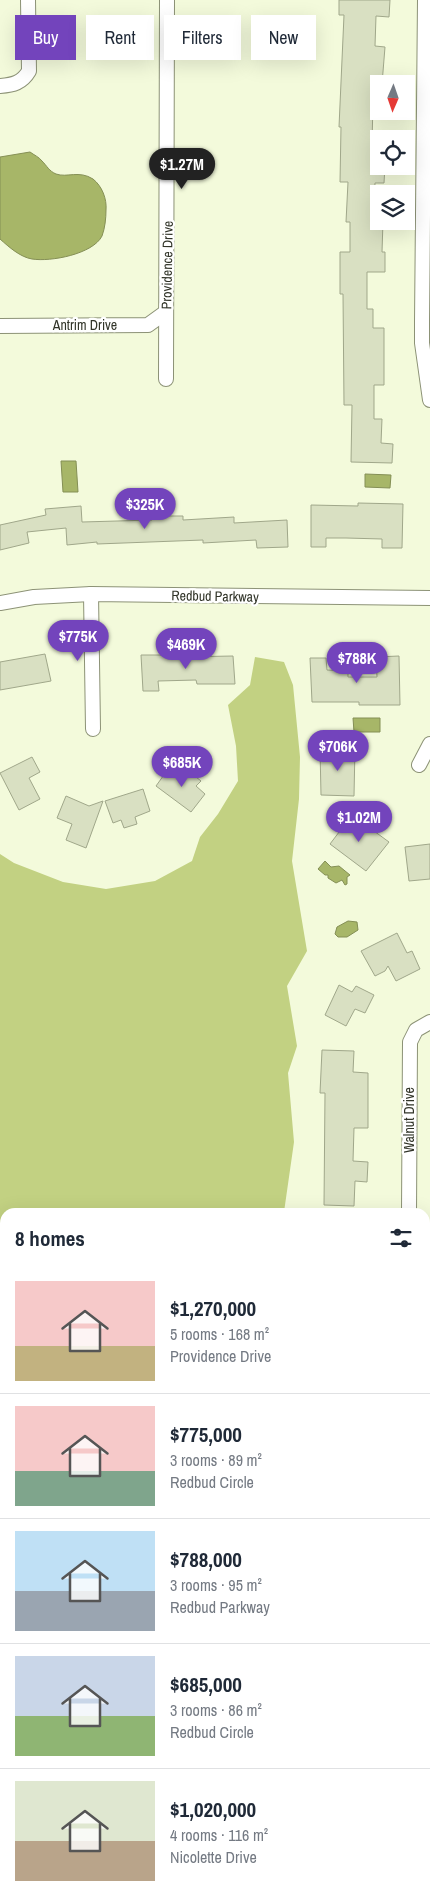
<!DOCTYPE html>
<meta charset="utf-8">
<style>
:root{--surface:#fff;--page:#f2f2f3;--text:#1f2937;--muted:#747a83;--line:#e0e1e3;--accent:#7344bc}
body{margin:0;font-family:"Archivo Narrow",sans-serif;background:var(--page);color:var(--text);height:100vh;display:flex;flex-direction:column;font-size:19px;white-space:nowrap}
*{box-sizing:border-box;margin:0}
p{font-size:16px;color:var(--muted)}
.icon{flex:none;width:28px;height:28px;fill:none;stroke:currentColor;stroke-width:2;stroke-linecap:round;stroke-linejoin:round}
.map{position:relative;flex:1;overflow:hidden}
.panel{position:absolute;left:0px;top:1208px;width:430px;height:696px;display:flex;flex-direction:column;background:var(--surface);border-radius:15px 15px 0 0;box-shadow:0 5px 20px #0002}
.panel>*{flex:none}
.top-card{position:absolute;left:15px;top:15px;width:400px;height:45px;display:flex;gap:10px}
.needle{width:32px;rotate:182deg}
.fabs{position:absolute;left:370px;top:75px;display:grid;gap:10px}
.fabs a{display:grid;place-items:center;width:45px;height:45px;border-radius:0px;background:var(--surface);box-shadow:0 5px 20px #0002;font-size:25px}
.price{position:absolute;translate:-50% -42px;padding:0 11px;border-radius:18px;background:var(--accent);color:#fff;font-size:16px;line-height:32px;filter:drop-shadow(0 1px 2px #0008)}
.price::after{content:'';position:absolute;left:50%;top:30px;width:15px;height:11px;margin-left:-8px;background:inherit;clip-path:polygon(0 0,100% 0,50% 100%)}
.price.on{background:#222;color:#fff}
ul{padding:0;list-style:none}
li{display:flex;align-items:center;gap:15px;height:125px;padding:0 15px}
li+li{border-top:1px solid var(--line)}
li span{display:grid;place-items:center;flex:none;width:140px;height:100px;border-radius:0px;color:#555}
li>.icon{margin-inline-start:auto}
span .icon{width:60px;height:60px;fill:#fffc;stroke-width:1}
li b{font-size:21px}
h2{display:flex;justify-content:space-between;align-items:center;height:60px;padding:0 15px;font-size:21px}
.chip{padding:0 18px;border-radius:0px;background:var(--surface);box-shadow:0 5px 20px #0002;font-size:18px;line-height:45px}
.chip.on{background:var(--accent);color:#fff}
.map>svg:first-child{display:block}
</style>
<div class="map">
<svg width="430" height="1903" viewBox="0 0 430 1903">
<rect width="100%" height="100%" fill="#f3fadb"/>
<path fill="#c2d182" d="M255,657l29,5 9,23 7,72 -1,42 -7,62 15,90 -20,35 10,60 -9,27 6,69 -10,70h-279v687h287v4h-292v-1049l14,9 49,19 43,7 49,-8 37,-20 8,-24 18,-23 20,-33 -2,-35 -8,-41 22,-20z"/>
<g fill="#a7b668" stroke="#848f55">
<path d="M30,152c4,3 9,5 12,9 5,5 7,10 14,13 11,4 23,-4 37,5 9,7 14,20 13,31 0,8 -1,18 -4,26 -9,18 -51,26 -70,23 -12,-2 -23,-12 -32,-20v-82z"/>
<path d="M61,461h15l2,31h-15z"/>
<path d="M365,474l26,1 -1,13 -25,-1z"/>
<path d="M353,718h27v14h-26z"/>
<path d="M325,861l6,6 8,-1 11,9 -3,2v7l-2,1 -3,-5 -6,3 -8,-5v-3h-3l-7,-6z"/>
<path d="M348,921l9,1 1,8 -11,7h-9l-3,-3 2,-7z"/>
</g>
<g fill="#d9e0c2" stroke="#a0a78a">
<path d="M339,0h51l-1,17 -13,-1 -1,30 10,1 -3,37h-3v18h-6l-1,42h3v20h4v2h6l-1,17h-9l-1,26h5v12h4l-1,31h3v20h-18v37h6v19h11v57h-10v34h8l-1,24 12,1 -1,19 -41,-1 1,-57h-8l-1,-111h-3v-42h10v-30h-4l2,-40h-8l1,-55h-2l5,-112h-5z"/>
<path d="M358,503l45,1 -1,44h-20v-9l-36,-1h-20v9h-15v-42l47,1z"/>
<path d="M81,506l1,16 70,-2v-4h31v4l51,-3v6l53,-3 1,27 -31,1 -1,-8 -53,3v-3l-106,4v-2l-30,3 -1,-17 -39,4 2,11 -29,7v-25l46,-10 -1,-6z"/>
<path d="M45,654l6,27 -51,9v-28z"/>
<path d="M141,655h38v2l54,-1 2,28h-38l-1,-4 -38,1 1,10h-16z"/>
<path d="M399,656l1,49h-41v-3h-47l-2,-44h16l1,12 21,1v6h29l-1,-20z"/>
<path d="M320,748h35l-1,48 -33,-1z"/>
<path d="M32,757l8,15 -11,6 11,21 -21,11 -19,-37z"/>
<path d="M180,764l21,17 -5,5 9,8 -14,18 -35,-26 10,-14 5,5z"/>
<path d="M143,789l7,22 -15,6 2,7 -13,4 -3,-8 -8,3 -8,-22z"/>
<path d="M66,796l23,10 14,-5 -17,47 -20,-8 6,-16 -15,-6z"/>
<path d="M352,815l37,27 -23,29 -36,-27z"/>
<path d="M430,844v35l-21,2 -4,-34z"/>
<path d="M397,933l10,20 5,-2 8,18 -24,12 -8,-15 -3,5 -10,5 -14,-25z"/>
<path d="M339,985l13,7 4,-6 18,9 -9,18 -10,-4 -9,17 -21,-11z"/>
<path d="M322,1050l32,1 -1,21 15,1v55h-14l-1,33 15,1 -1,20 -12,-1 -1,25 -30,-1 1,-112h-5z"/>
</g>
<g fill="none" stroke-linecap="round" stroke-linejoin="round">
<g stroke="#8c9276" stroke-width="16">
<g id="minor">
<path d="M425,0l-3,322v21l8,57"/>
<path d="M0,86c13,-1 22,-3 29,-15l-1,-71"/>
<path d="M0,326l148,-1 18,-13"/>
<path d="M166,379l1,-379"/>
<path d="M91,594l2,135"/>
<path d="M0,603l34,-6 57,-3 339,4"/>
<path d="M419,765l11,-21"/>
<path d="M409,1212l1,-170 6,-12 14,-8"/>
<path d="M425,1874h5"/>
<path d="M408,1903v-4"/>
</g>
</g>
<use href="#minor" stroke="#fff" stroke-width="14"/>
</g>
<g text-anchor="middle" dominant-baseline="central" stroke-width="4.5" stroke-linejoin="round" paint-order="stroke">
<g font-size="14" fill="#313428" stroke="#fff">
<text transform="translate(167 265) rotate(-89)">Providence Drive</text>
<text x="85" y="325">Antrim Drive</text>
<text transform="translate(215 596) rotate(1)">Redbud Parkway</text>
<text transform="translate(409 1120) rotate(-90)">Walnut Drive</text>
</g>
</g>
</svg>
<div class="fabs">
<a><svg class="needle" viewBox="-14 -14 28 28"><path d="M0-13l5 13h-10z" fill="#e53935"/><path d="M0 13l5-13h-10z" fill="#747a83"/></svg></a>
<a><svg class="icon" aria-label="locate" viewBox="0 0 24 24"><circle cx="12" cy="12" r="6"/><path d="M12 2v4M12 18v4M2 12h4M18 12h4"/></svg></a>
<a><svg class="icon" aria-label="layers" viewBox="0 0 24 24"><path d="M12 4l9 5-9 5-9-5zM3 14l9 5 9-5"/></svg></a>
</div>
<b class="price on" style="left:182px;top:190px">$1.27M</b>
<b class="price" style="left:145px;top:530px">$325K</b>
<b class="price" style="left:78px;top:662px">$775K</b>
<b class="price" style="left:186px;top:670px">$469K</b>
<b class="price" style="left:357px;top:684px">$788K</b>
<b class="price" style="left:338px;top:772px">$706K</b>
<b class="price" style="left:182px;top:788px">$685K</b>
<b class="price" style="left:359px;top:843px">$1.02M</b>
<div class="top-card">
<a class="chip on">Buy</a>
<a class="chip">Rent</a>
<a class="chip">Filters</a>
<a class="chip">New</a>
</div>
<section class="panel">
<h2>8 homes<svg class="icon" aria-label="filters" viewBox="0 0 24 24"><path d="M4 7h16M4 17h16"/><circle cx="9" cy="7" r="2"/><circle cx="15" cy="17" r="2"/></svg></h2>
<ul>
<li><span style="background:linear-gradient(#f6c9c9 65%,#c2b280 0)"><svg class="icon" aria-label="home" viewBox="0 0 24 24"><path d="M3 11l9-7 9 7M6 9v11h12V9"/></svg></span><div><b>$1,270,000</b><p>5 rooms · 168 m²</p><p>Providence Drive</p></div></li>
<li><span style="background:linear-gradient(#f6c9c9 65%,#7fa58c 0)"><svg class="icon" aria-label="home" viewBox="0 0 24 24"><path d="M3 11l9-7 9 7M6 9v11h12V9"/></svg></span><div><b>$775,000</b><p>3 rooms · 89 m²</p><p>Redbud Circle</p></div></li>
<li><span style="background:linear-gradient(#bfe0f5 60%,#9aa5b1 0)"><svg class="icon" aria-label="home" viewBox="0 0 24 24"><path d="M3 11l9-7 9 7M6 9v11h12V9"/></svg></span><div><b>$788,000</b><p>3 rooms · 95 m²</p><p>Redbud Parkway</p></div></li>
<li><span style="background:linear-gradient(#c9d6e8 60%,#8fb573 0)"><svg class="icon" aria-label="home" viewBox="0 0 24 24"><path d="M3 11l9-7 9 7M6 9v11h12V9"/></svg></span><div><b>$685,000</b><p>3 rooms · 86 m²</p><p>Redbud Circle</p></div></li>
<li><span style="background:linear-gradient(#dfe7d0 60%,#b9a48a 0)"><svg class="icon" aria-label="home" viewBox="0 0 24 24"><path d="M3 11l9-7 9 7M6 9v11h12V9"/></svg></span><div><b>$1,020,000</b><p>4 rooms · 116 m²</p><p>Nicolette Drive</p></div></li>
</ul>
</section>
</div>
